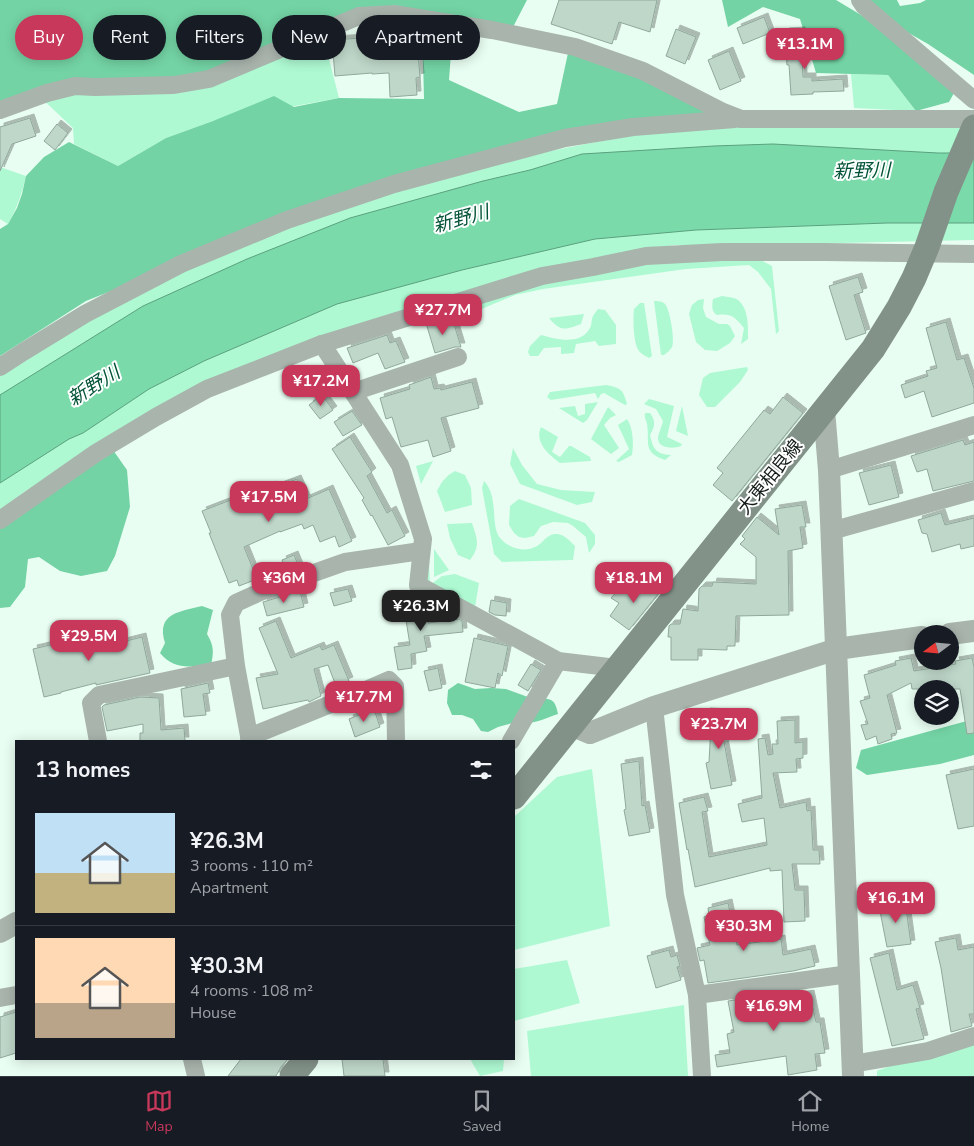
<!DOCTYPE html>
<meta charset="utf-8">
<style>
:root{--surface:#171b24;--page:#20242c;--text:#f1f3f6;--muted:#9ea1a6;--line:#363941;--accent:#c7385b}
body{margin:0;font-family:"Nunito Sans","Noto Sans JP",sans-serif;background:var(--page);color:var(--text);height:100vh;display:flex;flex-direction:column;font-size:19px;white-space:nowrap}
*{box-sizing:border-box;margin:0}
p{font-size:16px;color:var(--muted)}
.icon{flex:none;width:28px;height:28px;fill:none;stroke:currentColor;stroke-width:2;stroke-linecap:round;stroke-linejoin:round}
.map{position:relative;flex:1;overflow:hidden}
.details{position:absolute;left:15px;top:740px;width:500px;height:320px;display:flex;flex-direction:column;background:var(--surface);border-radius:0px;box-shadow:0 2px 12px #0003}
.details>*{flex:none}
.banner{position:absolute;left:15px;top:15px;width:500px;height:45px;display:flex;gap:10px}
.needle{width:32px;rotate:254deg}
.controls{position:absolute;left:914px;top:625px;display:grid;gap:10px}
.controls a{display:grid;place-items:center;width:45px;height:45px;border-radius:50%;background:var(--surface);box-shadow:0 2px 12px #0003;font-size:25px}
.price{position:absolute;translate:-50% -42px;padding:0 11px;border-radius:10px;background:var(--accent);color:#fff;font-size:16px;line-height:32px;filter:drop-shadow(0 1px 2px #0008)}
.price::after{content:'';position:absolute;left:50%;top:30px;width:15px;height:11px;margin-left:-8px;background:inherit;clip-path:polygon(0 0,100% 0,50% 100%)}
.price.current{background:#222;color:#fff}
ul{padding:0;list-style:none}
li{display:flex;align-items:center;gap:15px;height:125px;padding:0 20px}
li+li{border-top:1px solid var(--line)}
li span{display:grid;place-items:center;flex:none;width:140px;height:100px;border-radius:0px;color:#555}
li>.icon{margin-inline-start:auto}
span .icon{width:60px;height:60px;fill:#fffc;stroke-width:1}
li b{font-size:21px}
h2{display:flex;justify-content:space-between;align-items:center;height:60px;padding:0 20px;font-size:21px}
.pill{padding:0 18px;border-radius:22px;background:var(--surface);box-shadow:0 2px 12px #0003;font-size:18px;line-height:45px}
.pill.current{background:var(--accent);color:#fff}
.dock{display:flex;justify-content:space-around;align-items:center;height:70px;border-top:1px solid var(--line);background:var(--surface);font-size:14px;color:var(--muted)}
.dock a{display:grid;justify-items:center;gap:2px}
.dock .current{color:var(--accent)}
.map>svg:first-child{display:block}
</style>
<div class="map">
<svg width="974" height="1076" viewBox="0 0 974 1076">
<defs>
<filter id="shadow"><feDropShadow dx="4" dy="-4" stdDeviation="0" flood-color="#0004"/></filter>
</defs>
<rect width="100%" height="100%" fill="#e9fef2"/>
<g fill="#aef9d2">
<path d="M325,30v13l14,55 -126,23 -47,17 -48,28 -44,-22 -1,-16 -34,-32z"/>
<path d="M851,74l37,1 28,36 -62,-3z"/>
<path d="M736,122l238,2v116l-224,5h-75l-50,7 -418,137 -180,101 -27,20v-142l176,-102 246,-90 215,-42z"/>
<path d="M0,167l26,9c-4,17 -9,32 -18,48l-8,-5z"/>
<path d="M751,255l21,11 7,65 -3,3 -5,-45 -13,-17 -9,-7 -63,4 -143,20 -28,6 -43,18 -4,-11 38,-13 140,-27z"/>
<path d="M722,296c5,1 12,1 16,4 11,9 10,27 10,39l-7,5 3,-16c-9,-11 -13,-15 -27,-13 -6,-4 -5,-9 -4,-16z"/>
<path d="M704,299l-1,9 3,9 13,7h8l3,2 5,10 -5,7 -13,8 -12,-1 -9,-8 -7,-28 3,-9 6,-5z"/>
<path d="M654,301c4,0 8,0 11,3 5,6 10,36 7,43 -2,3 -5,6 -8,8h-3z"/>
<path d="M640,303h4l8,53 -3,2c-3,-2 -8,-4 -10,-7 -6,-8 -6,-33 -5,-42z"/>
<path d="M598,309l7,1 11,15v19l-17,2 -4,-5 -19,3 -2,9 -13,1v-7l-17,1 -6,8h-8l-2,-4 2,-6 11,-11c15,4 39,11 49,-7 2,-3 1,-8 3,-12 0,0 4,-6 5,-7z"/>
<path d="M584,314l-3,10c-16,6 -20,8 -32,-6z"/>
<path d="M747,367l1,3 -8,12 -25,25h-8l-8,-12 4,-17 7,-5z"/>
<path d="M606,385c15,3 17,4 21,19l-2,1 -21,-12 -3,1 -3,5 -3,-6 -44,7 -4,-3 3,-5z"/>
<path d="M649,399l25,7 -7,31 15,7 -1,2c-7,3 -24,3 -23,-9 1,-5 4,-11 5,-16l-7,-12 -12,-5z"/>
<path d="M598,402l-11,18 -4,3 -24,-15 16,-2 3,10 7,-2v-10z"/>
<path d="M682,406l6,30 -12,-5z"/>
<path d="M608,407l8,8 -6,3 -6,7 15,23 -8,6 -20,-15z"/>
<path d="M645,413h5c6,8 5,14 0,22 3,14 6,19 21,20l-6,5c-23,-8 -15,-17 -18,-36 -1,-5 -3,-6 -2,-11z"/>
<path d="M627,419c6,8 7,25 5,36l-13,7 -3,-1 13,-12 -11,-24z"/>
<path d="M541,427l17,10 -6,15 8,5 9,-11h2l19,11 1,4 -31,2c-11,-8 -26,-21 -19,-36z"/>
<path d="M513,448l9,17 15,19 24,6 34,2 -3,10 -15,3 -57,-21 -10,-20z"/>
<path d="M433,461l-12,23 -5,-18z"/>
<path d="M455,471l10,4 6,13 1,17 -27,7 -8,-21c5,-10 9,-15 18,-20z"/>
<path d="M484,481c16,17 5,46 17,58 9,10 24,14 36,7 4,-2 7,-7 12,-10 11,-6 19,3 26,10l-2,14 -71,2 -8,-8 -12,-66z"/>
<path d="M519,499l66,24 10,12v9l-6,9 -3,-16 -13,-11 -5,-3 -15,-1 -12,4 -7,10 -9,2 -6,-1 -5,-4 -5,-8 1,-19z"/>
<path d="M472,523c5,16 9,23 -2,37l-12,-5 -8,-17 -3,-14z"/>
<path d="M428,543l2,42 12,-9 13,-2 24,9 -4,24 -57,-26z"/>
<path d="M434,549l15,21 -15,7z"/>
<path d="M592,769l18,157 -96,24v-133l43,-40z"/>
<path d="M567,960l13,43 -66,18v-52z"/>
<path d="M684,1005l4,71h-157l-4,-45z"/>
<path d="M974,1036v40h-97v-5l57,-22z"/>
<path d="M470,1059h34l-1,12 -23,5z"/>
</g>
<g fill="#73d3a4">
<path d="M0,0h527l-14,27 -60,-1 -4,54 70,32 38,-8 11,-51 66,18 79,46 -137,19 -335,103 -155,62 -86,55v-127l8,-5 9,-16 5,-14 4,-18 18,-19 25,-15 49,24 48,-28 47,-17 61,-25 20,11 45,-9 85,1 -2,-78 -63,-5 -150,63 -149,10 -60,21z"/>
<path d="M722,0h114l40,24 78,69 -5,9 -33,9 -28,-36 -72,-2 -16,-54 -37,-12 -35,20z"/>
<path d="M862,0h35l3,6 20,-3 6,-3h48v75l-46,-31 -28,-16z"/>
<path d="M113,450l14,20 3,37 -15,49 -8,15 -26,5 -21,-5 -21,-14 -11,2 -3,28 -15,20 -10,1v-81z"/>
<path d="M202,606l11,4 -6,24c7,12 7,18 4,31 -21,1 -36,6 -51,-12l5,-10c-9,-30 14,-31 37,-37z"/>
<path d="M458,683l17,6 16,-1 15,1 22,8 -8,24 -22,6 -10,5 -7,-1 -8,-12 -11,-4h-10l-5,-12 1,-13z"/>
<path d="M538,698c14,1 17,1 20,16 -10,3 -21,9 -32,9z"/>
<path d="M974,719v36l-34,9 -73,11 -11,-7 5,-18z"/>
</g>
<path fill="#7adaaa" stroke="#5ba17e" d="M773,144l165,9h36v70h-87l-191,7 -101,9 -133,31 -125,34 -133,57 -55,28 -66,44 -14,6 -69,44v-88l143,-89 104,-47 103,-41 133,-37 47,-11 52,-16 132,-8z"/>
<g fill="#bed7c9" stroke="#90a89b" filter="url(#shadow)">
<path d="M559,0h98l-7,32 -31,-10 -7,22 -61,-20z"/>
<path d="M764,17l6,16 -27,11 -6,-16z"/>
<path d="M389,25l3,30 26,-2 2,24 -4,1 1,17 -27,2 -1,-24 -17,1v-1l-37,3 -3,-36 30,-2 -1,-12z"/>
<path d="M676,29l20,8 -11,27 -19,-8z"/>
<path d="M801,31l2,46h9v4l31,-2 1,12 -31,1v2l-22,1 -2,-30h-2l-2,-33z"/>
<path d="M729,51l12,30 -21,9 -12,-30z"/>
<path d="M30,118l6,18 -24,8 -12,27v-44z"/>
<path d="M57,124l11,9 -13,17 -11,-9z"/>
<path d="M858,277l5,15 -9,3 12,38 -20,7 -17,-54z"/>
<path d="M440,319l2,8 12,-3 7,23h-6l-20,6 -9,-30z"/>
<path d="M946,322l11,38 7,-2 10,30v15l-42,14 -8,-26 -19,7 -4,-13 27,-9 -2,-5 11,-3 -11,-40z"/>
<path d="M387,335l3,8 6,-2 9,21 -20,7 -7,-16 -25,10 -6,-15z"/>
<path d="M431,377l3,12 6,-1 1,2 31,-8 7,26 -38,10 10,33 -18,6 -5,-17 -27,7 -9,-30 -6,2 -6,-21 30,-9 -1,-4z"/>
<path d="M322,395l11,15 -13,9 -11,-14z"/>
<path d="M783,397l20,16 -71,88 -19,-16 10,-12 -6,-5 47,-58 6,4z"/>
<path d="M352,411l10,14 -19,11 -9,-14z"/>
<path d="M350,437l22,35 -5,4 20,37 5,-3 13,26 -17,9 -16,-30 -1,1 -9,-16 2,-2 -32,-49z"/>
<path d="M963,440l2,5 9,-3v39l-41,10 -6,-22 -10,3 -6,-16z"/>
<path d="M891,465l8,32 -30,8 -10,-32z"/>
<path d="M297,479l9,20 23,-10 23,52 -13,6 -4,-11 -15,6 -7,-17 -9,4 -2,-5 -22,8v-1l-36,16 13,32 -18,7 -2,-6 -8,3 -20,-50h2l-9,-22 39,-15 1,1 13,-6v2l17,-8 1,3z"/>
<path d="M802,505l4,22h-6l3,21 -15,3 1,64 -53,1 -1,30h-8v4l-29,-1v11h-27v-23h-3l1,-11 2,-2h9l3,-15 15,2 1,-22 3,-3h10l1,-4 43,2v-27l-16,-13 5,-5 -3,-3 15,-19 22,18 -4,-26z"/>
<path d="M941,513l4,12 29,-7v28l-13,3 -1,-5 -28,8 -5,-18 -5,-1 -4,-13z"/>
<path d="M294,555l5,12 -13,4 -4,-11z"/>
<path d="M651,579l12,9 -34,42 -19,-14 9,-13 -8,-5 10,-11 14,12z"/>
<path d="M348,589l4,12 -18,5 -4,-13z"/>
<path d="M300,591l4,16 -37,9 -4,-14z"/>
<path d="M415,596l12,6 -2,5 3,16 31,-4 3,2 1,11 -39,4 3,15 -16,3 1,14 -14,2 -4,-23 16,-2 -6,-37 7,-1z"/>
<path d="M491,600l16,3 -1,13 -11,-1 -6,-3z"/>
<path d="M276,621l15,37 29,-12 2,4 12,-5 15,36 -13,5 -8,-21 -14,4 7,27 -12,6 -1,-2 -45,9 -7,-31 22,-4 -19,-46z"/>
<path d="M111,631l3,13 28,-7 8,36 -54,12v-2l-35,9v1l-17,4 -11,-48 30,-7 -1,-2z"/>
<path d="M474,638l34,8 -6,30 -4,-3 -3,15 -30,-6z"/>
<path d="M911,658l3,13 42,-7 -1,-3 17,-3 2,9v66l-7,1 -7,-45h-48l-1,-6 -24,12 10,38 -6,1 1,5 -14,5 -2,-8 -10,4 -5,-15 7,-1 -8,-23 10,-3 -6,-23 32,-10 -1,-4z"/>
<path d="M531,664l10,6 -13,21 -10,-6z"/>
<path d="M438,668l4,20 -13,3 -5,-20z"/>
<path d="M208,683l2,10 -7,1 3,21 -22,2 -3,-28z"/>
<path d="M140,697l19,1 2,32 23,-2 1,13h-45v-8h3v-9l-36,7 -5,-24 2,-2z"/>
<path d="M374,709l6,18 -25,10 -6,-18z"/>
<path d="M706,712l24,1 -2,29h-4l8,43 -21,4 -5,-26 3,-1 2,-37 -5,-2z"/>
<path d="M795,720v23l8,-1v16l-7,1 1,13 -24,1 7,35 26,-6 1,9 4,-1 2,40h6l1,14h-28l3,26h9l1,31 -21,1 -2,-52 -12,1v-3l-75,19 -7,-38 -1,1 -8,-47 25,-6 4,14 -6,1 7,45 58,-12 -3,-27 -22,4 -4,-18 24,-6 -4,-59 7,-1 3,17 5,-1 -1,-10h6l-1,-23z"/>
<path d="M639,761l3,45 3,-1 5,27 -21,4 -5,-26 2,-1 -5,-45z"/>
<path d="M974,769v57l-16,3 -12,-54z"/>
<path d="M905,901l6,43 -24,3 -8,-41z"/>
<path d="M728,903l9,42 44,-6 2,16 28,-6 4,17 -22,5 -85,12 -4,-23 -4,1 -3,-13 13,-3 -6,-28 5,-2 -1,-7z"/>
<path d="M956,938l2,12 16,-3v67h-5l3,12 -21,6 -10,-64 -6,-26z"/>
<path d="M669,950l2,7 6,-2 3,11 -3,1 4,13 -25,8 -9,-32z"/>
<path d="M889,953l8,37 16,-5 7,23 -4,1 8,30 -32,7 -22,-88z"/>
<path d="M787,993l1,5 22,-4 6,28h4l5,31 -10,1 2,16 -29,5 -2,-19 -69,11 -2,-12 15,-2 -3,-19 7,-2 -6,-31z"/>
<path d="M16,1012v41l-16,5v-41z"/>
<path d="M241,1059h47l-7,8 -5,9h-48z"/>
<path d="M342,1059h41l2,17h-41z"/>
</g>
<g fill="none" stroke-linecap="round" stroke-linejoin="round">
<g stroke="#a9b4ad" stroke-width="18">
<path d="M860,0l4,6 110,94"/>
<path d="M0,110l47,-17 28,-7 20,1 79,-2 35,-6 150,-63 35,-2 98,16 83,17 68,24 80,41 18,7h233"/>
<path d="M322,344l78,121 23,74 -5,46 140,76 59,7"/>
<path d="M0,367l23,-15 62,-38 96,-50 106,-44 107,-36 171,-46 68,-11 102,-8"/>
<path d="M353,392l105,-35"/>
<path d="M829,470l145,-45"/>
<path d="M0,520l96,-67 60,-36 51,-28 115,-45 220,-68 51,-9 53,-11 76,-4h102l150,2"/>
<path d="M831,531l143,-40"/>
<path d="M654,707l21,188 22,100"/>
<path d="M249,737l119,-48 21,-9 6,6 1,55"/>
<path d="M98,741l-7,-38 8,-8 137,-29"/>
<path d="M250,741l-14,-75 -6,-51 6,-12 24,-11 85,-30 76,-11"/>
<path d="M511,741l47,-80"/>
<path d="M0,998l16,-3"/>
<path d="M192,1059l4,17"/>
<path d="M852,1064l76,-13 46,-15"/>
<path d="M702,1076l-5,-81 152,-21"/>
</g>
<g stroke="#a9b4ad" stroke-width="22">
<path d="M824,410l5,60 24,606"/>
<path d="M950,634l24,-3"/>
<path d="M571,725l19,8 64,-26 183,-58 85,-12"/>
<path d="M0,932l16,-9"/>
</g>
<g stroke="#839289" stroke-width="25">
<path d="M514,797l359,-448 26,-42 15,-29 13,-31 19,-55 28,-65"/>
<path d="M292,1076l14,-17"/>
</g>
</g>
<g text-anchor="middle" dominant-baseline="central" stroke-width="4" stroke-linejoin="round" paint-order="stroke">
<g font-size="18" fill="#121b16" stroke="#fff">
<text transform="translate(770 477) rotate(-51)">大東相良線</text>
</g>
<g font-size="19" font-style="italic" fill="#025336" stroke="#fff">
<text transform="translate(862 171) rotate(-1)">新野川</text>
<text transform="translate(461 219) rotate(-15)">新野川</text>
<text transform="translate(94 386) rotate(-32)">新野川</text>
</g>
</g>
</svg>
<div class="controls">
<a><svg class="needle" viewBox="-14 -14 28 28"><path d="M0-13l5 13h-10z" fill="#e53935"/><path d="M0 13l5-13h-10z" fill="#9ea1a6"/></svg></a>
<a><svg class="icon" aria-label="layers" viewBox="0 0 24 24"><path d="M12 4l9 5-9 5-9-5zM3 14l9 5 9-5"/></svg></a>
</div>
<b class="price" style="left:805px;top:70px">¥13.1M</b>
<b class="price" style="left:443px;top:336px">¥27.7M</b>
<b class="price" style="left:321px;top:407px">¥17.2M</b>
<b class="price" style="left:269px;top:523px">¥17.5M</b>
<b class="price" style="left:284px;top:604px">¥36M</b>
<b class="price" style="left:634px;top:604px">¥18.1M</b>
<b class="price current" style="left:421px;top:632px">¥26.3M</b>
<b class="price" style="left:89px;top:662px">¥29.5M</b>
<b class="price" style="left:364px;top:723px">¥17.7M</b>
<b class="price" style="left:719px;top:750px">¥23.7M</b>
<b class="price" style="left:896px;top:924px">¥16.1M</b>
<b class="price" style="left:744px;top:952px">¥30.3M</b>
<b class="price" style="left:774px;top:1032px">¥16.9M</b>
<div class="banner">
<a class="pill current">Buy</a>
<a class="pill">Rent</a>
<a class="pill">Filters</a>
<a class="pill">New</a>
<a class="pill">Apartment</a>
</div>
<section class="details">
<h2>13 homes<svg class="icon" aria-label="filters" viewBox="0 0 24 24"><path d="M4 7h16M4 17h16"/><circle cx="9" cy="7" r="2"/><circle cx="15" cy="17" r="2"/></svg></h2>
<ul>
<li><span style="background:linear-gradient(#bfe0f5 60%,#c2b280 0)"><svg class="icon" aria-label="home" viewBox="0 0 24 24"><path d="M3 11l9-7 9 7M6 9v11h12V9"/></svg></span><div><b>¥26.3M</b><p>3 rooms · 110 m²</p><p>Apartment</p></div></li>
<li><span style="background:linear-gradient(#ffd9b3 65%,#b9a48a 0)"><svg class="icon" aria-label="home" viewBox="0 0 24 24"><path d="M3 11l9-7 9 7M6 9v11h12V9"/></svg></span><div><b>¥30.3M</b><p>4 rooms · 108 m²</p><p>House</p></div></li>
</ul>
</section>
</div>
<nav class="dock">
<a class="current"><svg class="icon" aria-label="map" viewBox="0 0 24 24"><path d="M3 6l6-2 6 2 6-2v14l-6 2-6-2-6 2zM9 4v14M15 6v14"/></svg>Map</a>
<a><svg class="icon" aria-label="saved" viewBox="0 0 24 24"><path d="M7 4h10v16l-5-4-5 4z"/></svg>Saved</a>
<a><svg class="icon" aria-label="home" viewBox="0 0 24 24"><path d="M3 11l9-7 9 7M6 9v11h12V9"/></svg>Home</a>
</nav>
